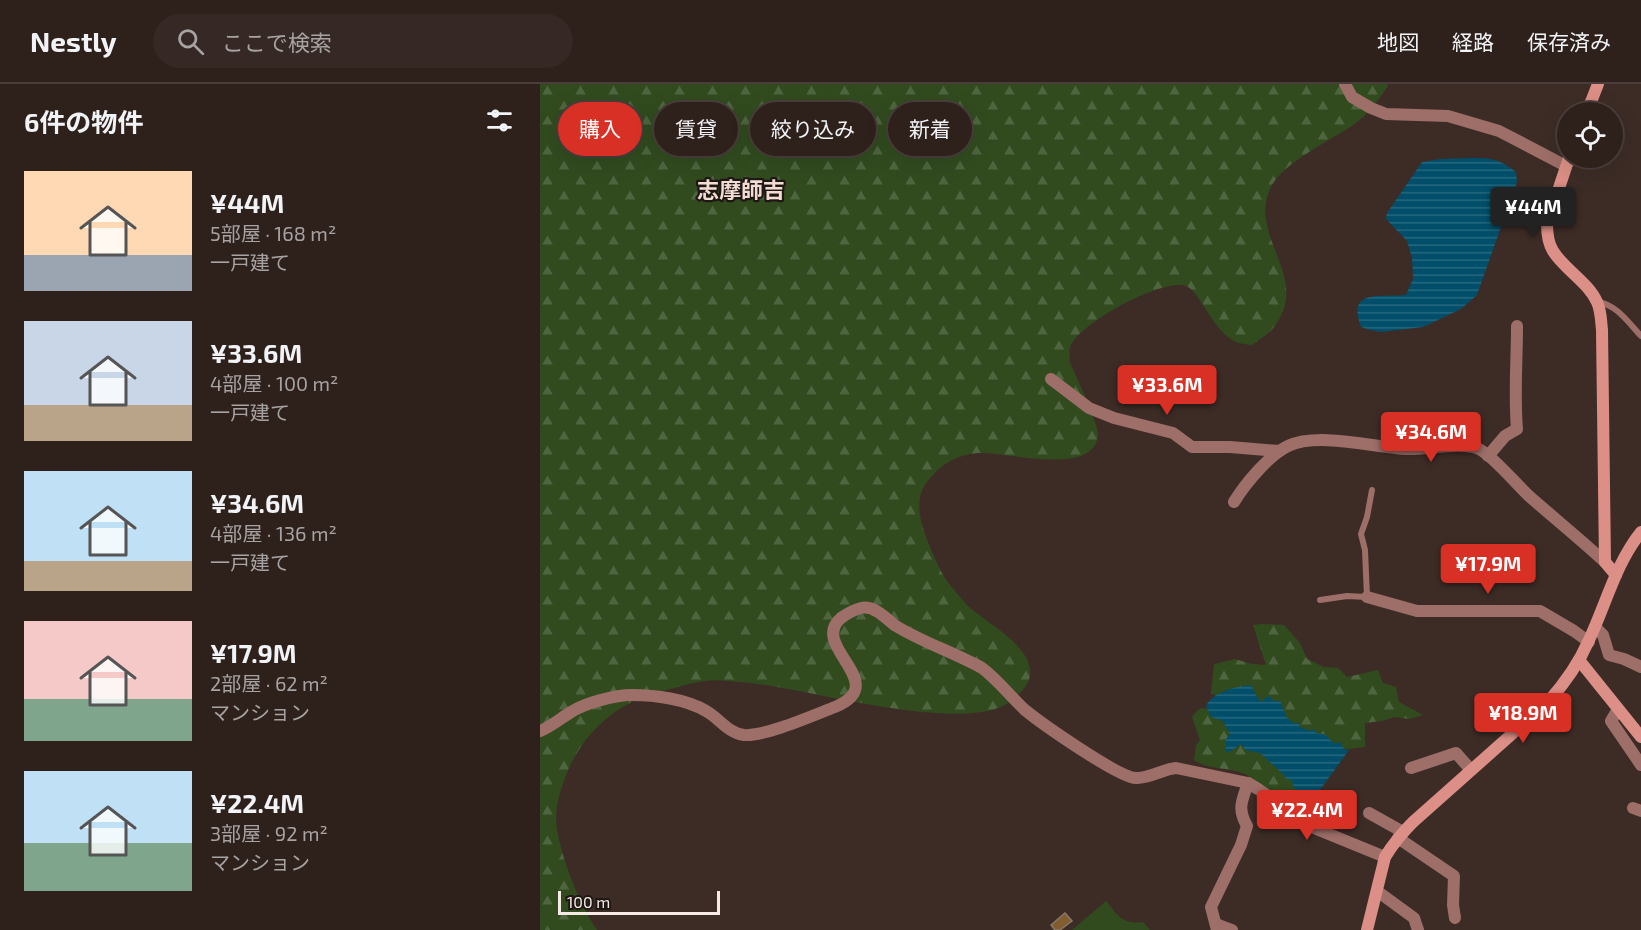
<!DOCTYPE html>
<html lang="ja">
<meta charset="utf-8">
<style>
:root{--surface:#2e211c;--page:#362925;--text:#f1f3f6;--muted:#a7a3a3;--line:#493e3b;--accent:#d93025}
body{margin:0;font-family:"Exo 2","Noto Sans JP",sans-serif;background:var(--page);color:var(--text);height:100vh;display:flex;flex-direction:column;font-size:22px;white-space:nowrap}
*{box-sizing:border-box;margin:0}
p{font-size:20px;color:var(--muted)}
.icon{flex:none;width:33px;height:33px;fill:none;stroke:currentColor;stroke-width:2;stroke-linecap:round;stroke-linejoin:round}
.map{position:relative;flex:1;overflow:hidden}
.drawer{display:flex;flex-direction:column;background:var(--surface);width:540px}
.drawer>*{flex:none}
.top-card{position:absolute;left:18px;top:18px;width:570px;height:54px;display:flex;gap:12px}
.buttons{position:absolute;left:1017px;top:18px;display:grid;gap:12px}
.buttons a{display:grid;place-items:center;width:66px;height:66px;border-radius:50%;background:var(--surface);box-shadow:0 6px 24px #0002,0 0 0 2px var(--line);font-size:30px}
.scale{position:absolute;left:18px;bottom:15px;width:162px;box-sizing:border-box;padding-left:6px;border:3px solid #f6eae6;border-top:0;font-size:16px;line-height:21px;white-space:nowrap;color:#f6eae6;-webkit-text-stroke:4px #1e1714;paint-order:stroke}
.price{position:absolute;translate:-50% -51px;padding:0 14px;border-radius:6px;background:var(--accent);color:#fff;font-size:20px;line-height:39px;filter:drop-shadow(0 2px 3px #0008)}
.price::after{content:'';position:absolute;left:50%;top:36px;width:18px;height:14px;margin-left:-9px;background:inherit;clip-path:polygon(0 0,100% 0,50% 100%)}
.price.current{background:#222;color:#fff}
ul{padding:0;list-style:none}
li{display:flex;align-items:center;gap:18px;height:150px;padding:0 24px}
li span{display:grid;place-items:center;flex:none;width:168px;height:120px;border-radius:0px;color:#555}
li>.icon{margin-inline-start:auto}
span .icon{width:72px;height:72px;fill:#fffc;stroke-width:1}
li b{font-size:26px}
h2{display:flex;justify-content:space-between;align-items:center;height:72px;padding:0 24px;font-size:26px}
.tag{padding:0 21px;border-radius:27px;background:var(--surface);box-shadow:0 6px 24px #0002,0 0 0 2px var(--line);font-size:21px;line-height:54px}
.tag.current{background:var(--accent);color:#fff}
header{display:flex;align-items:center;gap:36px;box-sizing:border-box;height:84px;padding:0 30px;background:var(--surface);border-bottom:2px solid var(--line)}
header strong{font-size:28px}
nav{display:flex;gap:33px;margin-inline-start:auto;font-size:21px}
.search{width:420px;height:54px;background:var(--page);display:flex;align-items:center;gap:15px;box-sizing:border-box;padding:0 21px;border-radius:33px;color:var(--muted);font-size:22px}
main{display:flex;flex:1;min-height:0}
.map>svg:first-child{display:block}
</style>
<header>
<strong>Nestly</strong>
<div class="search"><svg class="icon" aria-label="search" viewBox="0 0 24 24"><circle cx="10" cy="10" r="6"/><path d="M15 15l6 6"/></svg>ここで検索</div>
<nav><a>地図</a><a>経路</a><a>保存済み</a></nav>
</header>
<main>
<section class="drawer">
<h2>6件の物件<svg class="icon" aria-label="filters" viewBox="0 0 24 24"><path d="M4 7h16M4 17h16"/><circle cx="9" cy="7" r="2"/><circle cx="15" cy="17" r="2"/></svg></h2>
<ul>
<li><span style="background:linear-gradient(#ffd9b3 70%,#9aa5b1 0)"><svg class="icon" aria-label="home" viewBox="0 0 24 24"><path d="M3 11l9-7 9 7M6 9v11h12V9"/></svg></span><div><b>¥44M</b><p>5部屋 · 168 m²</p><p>一戸建て</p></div></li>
<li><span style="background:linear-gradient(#c9d6e8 70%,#b9a48a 0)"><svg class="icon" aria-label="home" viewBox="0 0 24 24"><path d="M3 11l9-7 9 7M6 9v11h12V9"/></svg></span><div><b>¥33.6M</b><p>4部屋 · 100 m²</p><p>一戸建て</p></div></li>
<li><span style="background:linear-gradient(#bfe0f5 75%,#b9a48a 0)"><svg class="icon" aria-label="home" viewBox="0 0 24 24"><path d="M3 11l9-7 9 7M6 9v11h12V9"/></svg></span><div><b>¥34.6M</b><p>4部屋 · 136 m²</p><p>一戸建て</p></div></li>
<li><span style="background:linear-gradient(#f6c9c9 65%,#7fa58c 0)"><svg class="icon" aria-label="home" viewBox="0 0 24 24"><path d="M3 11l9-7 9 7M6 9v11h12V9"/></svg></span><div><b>¥17.9M</b><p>2部屋 · 62 m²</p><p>マンション</p></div></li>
<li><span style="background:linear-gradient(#bfe0f5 60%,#7fa58c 0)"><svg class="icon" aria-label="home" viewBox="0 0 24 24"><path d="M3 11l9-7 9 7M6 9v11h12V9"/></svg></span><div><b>¥22.4M</b><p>3部屋 · 92 m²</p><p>マンション</p></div></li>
</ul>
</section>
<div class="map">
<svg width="1101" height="846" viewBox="0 0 1101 846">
<defs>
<pattern id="forest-firs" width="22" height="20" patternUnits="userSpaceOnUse" patternTransform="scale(1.5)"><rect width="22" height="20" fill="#314b1f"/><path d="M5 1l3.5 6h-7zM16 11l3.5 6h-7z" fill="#4f6540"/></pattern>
<pattern id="water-rules" width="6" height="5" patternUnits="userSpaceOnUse" patternTransform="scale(1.5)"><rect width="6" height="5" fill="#004e69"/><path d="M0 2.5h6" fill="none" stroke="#26687e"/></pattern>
</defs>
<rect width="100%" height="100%" fill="#3d2c26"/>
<path fill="#314b1f" d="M566,817c12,14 16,24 37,21l7,8h-78z"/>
<g fill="url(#forest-firs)">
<path d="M0,0h848v2c-9,13 -19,27 -32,37 -24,17 -75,40 -86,66 -22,49 43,90 3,139 -5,7 -15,12 -21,17 -6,-1 -13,-1 -18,-4 -15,-8 -23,-25 -33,-39 -4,-6 -8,-13 -15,-16 -24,-8 -104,36 -115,59 -3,6 -1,12 -1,18 6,13 29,62 28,72 -4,43 -93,16 -119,18 -15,1 -28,6 -39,15 -8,7 -18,18 -20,29 -1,5 -1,13 0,18 1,14 19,55 27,66 6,8 13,16 19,23 18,18 64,40 64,68 1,12 -11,22 -19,29 -47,36 -210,-15 -271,-19 -11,-1 -25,-3 -36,-1 -15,2 -31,8 -46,11 -43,11 -78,44 -93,86 -5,13 -9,27 -9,41 1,30 24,87 41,111h-57z"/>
<path d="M723,540l21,1 16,18 7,16 17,8 14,1 9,9 31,-7 5,13 13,4 3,15 24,13 -14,4 -15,-2 -12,4 -17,2v24l-27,3 -117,-51 -10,-6 3,-29 21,-5 17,5 14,1 -13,-40z"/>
<path d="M662,624l10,2 31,32 35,22 32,33v9c-20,12 -48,-23 -65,-32 -16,-7 -36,-4 -51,-14l2,-14 4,-6 -8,-23 6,-7z"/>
</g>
<g fill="url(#water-rules)">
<path d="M931,74c20,0 29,1 45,14l1,10 -40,113 -16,14 -38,18 -42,5 -11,-2 -9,-3c-15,-40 21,-29 45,-32l7,-16 -1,-21 -5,-17 -21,-22 1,-6 35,-51 19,-3z"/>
<path d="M711,601l6,12 4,5 7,-6 6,5h6l7,17 8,6 3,-2 2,5 10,4 4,-2 2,4 8,1 11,10 5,-2 4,7 5,1 -40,55 -6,-11 -10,-7 -1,-7 -6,-1 -2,-4 -24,-22 -15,-3 -4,-6 -10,7 -5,1v-13l4,-5 -7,-13 -12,-4 -5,-11c8,-15 29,-19 45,-21z"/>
</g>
<path fill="#825d2f" stroke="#87796a" stroke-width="1.5" d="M525,829l7,8 -12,9h-5l-4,-5z"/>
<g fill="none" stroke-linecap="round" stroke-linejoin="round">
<g stroke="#9e6e68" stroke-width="6">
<path d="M1058,218c19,3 30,20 43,34"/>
<path d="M780,516l27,-4 20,1 -2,-47 -4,-16 6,-17 5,-27"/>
</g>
<g stroke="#9e6e68" stroke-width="12">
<path d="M805,0l7,13 19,11 15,6 62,2 51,15 67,35"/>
<path d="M511,295l38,29 25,10 59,15 19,14h38l49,4"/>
<path d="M948,372l17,-20 12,-7c-3,-34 0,-68 0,-103"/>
<path d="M694,418c11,-18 35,-47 54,-56 30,-14 85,1 118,3 20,1 56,-8 73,0 14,7 37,35 50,47 25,22 51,43 76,66"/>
<path d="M827,513l50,14h123l34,20 15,11"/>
<path d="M1055,543l8,8 6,20 15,4 17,8"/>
<path d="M1078,625l-7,12 30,44"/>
<path d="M0,647c11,-4 21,-13 31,-19 14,-9 44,-17 61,-17 23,0 54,4 74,16 13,7 22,22 38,24 20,2 70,-20 91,-28 58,-24 -27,-61 6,-89 7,-5 12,-8 20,-10 14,-3 25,11 35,18 26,16 59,27 86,42 16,12 28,28 43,42 16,13 94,68 111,68 13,1 27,-9 40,-10l72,15 10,6 56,39 71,29"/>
<path d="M871,684l45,-15 15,17"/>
<path d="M1093,724l8,3"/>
<path d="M829,729l34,19"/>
<path d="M858,754l56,38 -1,29 2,13"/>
<path d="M837,807l37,27 4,12"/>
<path d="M676,840l16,6"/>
<path d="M677,846l-6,-23 30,-62 6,-19c-10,-18 -5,-25 1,-43"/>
</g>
<g stroke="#dc8f86" stroke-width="12">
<path d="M1047,28l11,-28"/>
<path d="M1029,74l-22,66c0,9 1,19 6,27 11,18 35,31 44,51 4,8 4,19 5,28l3,232 11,13"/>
<path d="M1039,576l62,77"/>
<path d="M827,846l18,-73c8,-13 18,-25 28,-35l135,-120c17,-19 31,-39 41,-62 17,-36 27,-77 52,-108"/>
</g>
</g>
<g text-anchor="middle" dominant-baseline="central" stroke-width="4.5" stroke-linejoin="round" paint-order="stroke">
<g font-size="22" font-weight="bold" fill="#f3dcd4" stroke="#1e1714">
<text x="201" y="105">志摩師吉</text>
</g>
</g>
</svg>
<div class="buttons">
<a><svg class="icon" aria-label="locate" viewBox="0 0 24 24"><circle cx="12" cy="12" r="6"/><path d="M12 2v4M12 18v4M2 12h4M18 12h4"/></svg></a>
</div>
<div class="scale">100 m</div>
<b class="price current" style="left:993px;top:154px">¥44M</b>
<b class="price" style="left:627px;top:332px">¥33.6M</b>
<b class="price" style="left:891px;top:379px">¥34.6M</b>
<b class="price" style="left:948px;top:511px">¥17.9M</b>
<b class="price" style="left:983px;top:660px">¥18.9M</b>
<b class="price" style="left:767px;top:757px">¥22.4M</b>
<div class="top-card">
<a class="tag current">購入</a>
<a class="tag">賃貸</a>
<a class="tag">絞り込み</a>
<a class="tag">新着</a>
</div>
</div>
</main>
